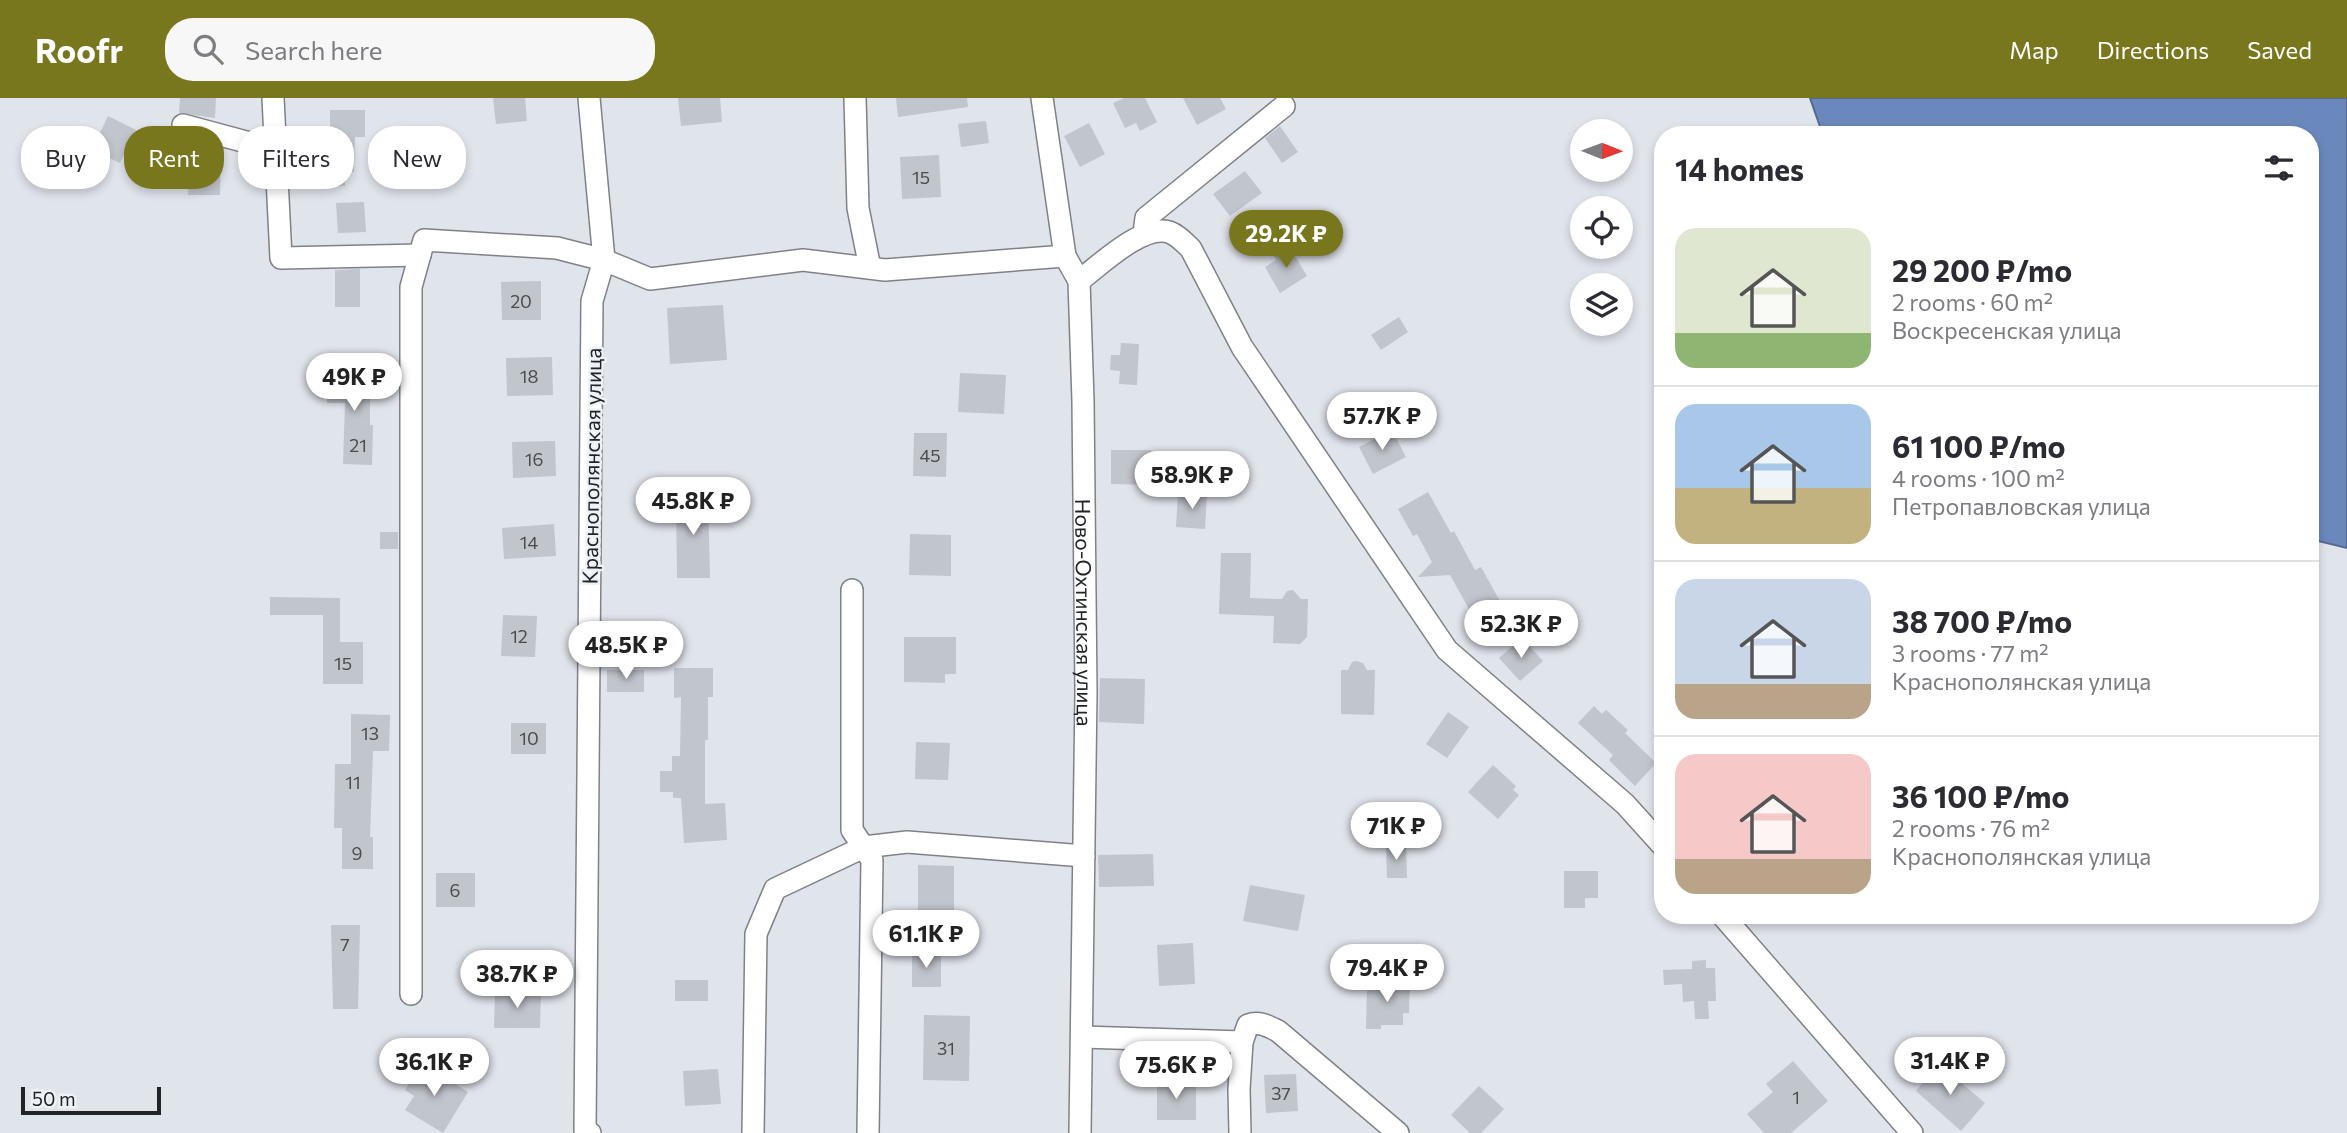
<!DOCTYPE html>
<meta charset="utf-8">
<style>
:root{--surface:#fff;--page:#f7f7f7;--text:#2b2b33;--muted:#7c7c81;--line:#e1e1e2;--accent:#78771e}
body{margin:0;font-family:Commissioner,sans-serif;background:var(--page);color:var(--text);height:100vh;display:flex;flex-direction:column;font-size:26px;white-space:nowrap}
*{box-sizing:border-box;margin:0}
p{font-size:23px;color:var(--muted)}
.icon{flex:none;width:38px;height:38px;fill:none;stroke:currentColor;stroke-width:2;stroke-linecap:round;stroke-linejoin:round}
.map{position:relative;flex:1;overflow:hidden}
.panel{position:absolute;left:1654px;top:28px;width:665px;height:798px;display:flex;flex-direction:column;background:var(--surface);border-radius:28px;box-shadow:0 4px 10px #0003}
.panel>*{flex:none}
.banner{position:absolute;left:21px;top:28px;width:665px;height:63px;display:flex;gap:14px}
.needle{width:46px;rotate:91deg}
.controls{position:absolute;left:1570px;top:21px;display:grid;gap:14px}
.controls a{display:grid;place-items:center;width:63px;height:63px;border-radius:50%;background:var(--surface);box-shadow:0 4px 10px #0003;font-size:35px}
.scale{position:absolute;left:21px;bottom:18px;width:140px;box-sizing:border-box;padding-left:7px;border:4px solid #222326;border-top:0;font-size:19px;line-height:24px;white-space:nowrap;color:#222326;-webkit-text-stroke:5px #edf1f8;paint-order:stroke}
.price{position:absolute;translate:-50% -60px;padding:0 16px;border-radius:24px;background:#fff;color:#222;font-size:23px;line-height:46px;filter:drop-shadow(0 2px 4px #0008)}
.price::after{content:'';position:absolute;left:50%;top:42px;width:21px;height:16px;margin-left:-10px;background:inherit;clip-path:polygon(0 0,100% 0,50% 100%)}
.price.selected{background:var(--accent);color:#fff}
ul{padding:0;list-style:none}
li{display:flex;align-items:center;gap:21px;height:175px;padding:0 21px}
li+li{border-top:2px solid var(--line)}
li span{display:grid;place-items:center;flex:none;width:196px;height:140px;border-radius:21px;color:#555}
li>.icon{margin-inline-start:auto}
span .icon{width:84px;height:84px;fill:#fffc;stroke-width:1}
li b{font-size:30px}
h2{display:flex;justify-content:space-between;align-items:center;height:84px;padding:0 21px;font-size:30px}
.pill{padding:0 24px;border-radius:28px;background:var(--surface);box-shadow:0 4px 10px #0003;font-size:24px;line-height:63px}
.pill.selected{background:var(--accent);color:#fff}
header{display:flex;align-items:center;gap:42px;box-sizing:border-box;height:98px;padding:0 35px;background:var(--accent);color:#fff}
header strong{font-size:33px}
nav{display:flex;gap:38px;margin-inline-start:auto;font-size:24px}
.search{width:490px;height:63px;background:var(--page);display:flex;align-items:center;gap:18px;box-sizing:border-box;padding:0 24px;border-radius:28px;color:var(--muted);font-size:26px}
.map>svg:first-child{display:block}
</style>
<header>
<strong>Roofr</strong>
<div class="search"><svg class="icon" aria-label="search" viewBox="0 0 24 24"><circle cx="10" cy="10" r="6"/><path d="M15 15l6 6"/></svg>Search here</div>
<nav><a>Map</a><a>Directions</a><a>Saved</a></nav>
</header>
<div class="map">
<svg width="2347" height="1035" viewBox="0 0 2347 1035">
<rect width="100%" height="100%" fill="#e0e4eb"/>
<path fill="#6b88bc" stroke="#556a8f" stroke-width="2" d="M1810,0h537v450l-37,-9v-404h-487z"/>
<g fill="#c1c5cc">
<path d="M180,0h36l-1,20 -36,-5z"/>
<path d="M493,0h32l2,23 -31,3z"/>
<path d="M678,0h42l2,24 -41,4z"/>
<path d="M896,0h71l1,9 -70,10z"/>
<path d="M1124,0h21l12,24 -17,9 -4,-8 -11,5 -12,-25z"/>
<path d="M1183,0h37l6,11 -29,16z"/>
<path d="M330,12h35v27h-10l-1,35 -9,-1v15h-29v-34h14z"/>
<path d="M108,18l28,14 -16,33 -28,-13z"/>
<path d="M986,23l3,22 -28,4 -3,-23z"/>
<path d="M1089,25l16,31 -25,13 -16,-31z"/>
<path d="M1280,28l18,26 -16,11 -17,-25z"/>
<path d="M190,50l31,1 -1,46h-32z"/>
<path d="M939,57l2,42 -39,2 -2,-42z"/>
<path d="M1245,73l17,22 -32,23 -17,-22z"/>
<path d="M364,104l2,30 -28,1 -2,-30z"/>
<path d="M1289,148l18,30 -27,17 -15,-26 11,-7 -3,-5z"/>
<path d="M360,171v38h-25v-37z"/>
<path d="M541,183v39h-39l-1,-38z"/>
<path d="M723,207l4,55 -57,4 -3,-56z"/>
<path d="M1399,219l9,15 -27,18 -10,-15z"/>
<path d="M1121,245l18,1 -2,41 -18,-1 1,-13 -10,-1 1,-15h9z"/>
<path d="M552,259l1,38 -46,1 -1,-38z"/>
<path d="M340,266h18l-1,11h13v50h3l-1,40 -29,-1 2,-61h-18v-28h13z"/>
<path d="M960,275l46,2 -2,39 -46,-2z"/>
<path d="M1392,332l14,27 -33,17 -14,-27z"/>
<path d="M914,335h33l-1,44 -33,-1z"/>
<path d="M555,343l1,35 -43,2 -1,-36z"/>
<path d="M1111,352h40l-1,35 -39,-1z"/>
<path d="M1428,394l23,41 3,-2 21,39 6,-3 24,43 -27,15 -28,-50 -32,2 14,-15 -15,-28 -4,2 -15,-27z"/>
<path d="M1178,395l29,1 -2,35 -29,-2z"/>
<path d="M708,398l2,82h-33l-1,-81z"/>
<path d="M554,426l2,32 -52,3 -2,-31z"/>
<rect x="380" y="434" width="18" height="17"/>
<path d="M910,436l41,1v41l-42,-1z"/>
<path d="M1221,455h30l-1,45 32,1 5,-8 6,-1 8,9h7l-1,38 -7,7 -27,-1 1,-27 -55,-2z"/>
<path d="M270,499l70,1v44h23v42h-40v-69h-53z"/>
<path d="M503,517l34,1 -2,41 -34,-1z"/>
<path d="M904,539h52v37h-11v9l-41,-1z"/>
<path d="M1522,540l21,23 -23,20 -21,-23z"/>
<path d="M1356,563l7,2 4,7h8l-1,45 -33,-1v-44h7l4,-8z"/>
<path d="M674,570h39v29h-5v43h-3v64l20,-1 2,37 -43,3 -3,-45h-8v-6h-13v-21h12v-15h8l1,-59 -7,1z"/>
<rect x="607" y="572" width="37" height="22"/>
<path d="M1100,580l45,1 -1,45 -45,-2z"/>
<path d="M1594,608l8,8 4,-4 22,20 -3,3 31,30 -21,23 -26,-26 4,-5 -35,-32z"/>
<path d="M1448,614l21,15 -22,31 -21,-14z"/>
<path d="M351,616l39,1 -1,36h-16l-3,86h3v32h-31v-41h-8l1,-64h16z"/>
<rect x="511" y="625" width="35" height="31"/>
<path d="M916,644l34,1 -2,37 -33,-1z"/>
<path d="M1493,667l23,21 -3,4 6,5 -21,24 -30,-27z"/>
<path d="M1386,747h20l1,33h-20z"/>
<path d="M1153,756l1,32 -55,1 -1,-32z"/>
<path d="M918,767l36,1v49l-36,-1z"/>
<path d="M1564,773h34v27h-13v10h-21z"/>
<rect x="436" y="775" width="39" height="34"/>
<path d="M1250,787l55,10 -7,36 -55,-10z"/>
<path d="M331,827h29l-2,84h-25z"/>
<path d="M1193,845l2,41 -36,2 -2,-41z"/>
<rect x="912" y="855" width="29" height="34"/>
<path d="M1706,862v8h9l1,33h-8l1,18h-14l-1,-18 -11,1 -1,-18 -18,1 -1,-15 29,-1v-8z"/>
<rect x="675" y="882" width="33" height="21"/>
<path d="M1378,882l32,1 -1,32h-6v12h-22v4h-15l1,-43h11z"/>
<path d="M495,893h46l-1,37h-46z"/>
<path d="M924,917l46,1 -1,65 -46,-1z"/>
<path d="M1793,963l35,40 -37,32h-27l-17,-19 26,-22 -7,-8z"/>
<path d="M422,965l46,29 -25,41 -38,-23 9,-14 -9,-6z"/>
<path d="M1939,966l46,39 -24,28 -45,-40z"/>
<path d="M718,971l3,35 -36,2 -2,-35z"/>
<path d="M1296,976l2,37 -32,2 -2,-38z"/>
<rect x="1157" y="983" width="39" height="39"/>
<path d="M1479,988l25,23 -23,24h-11l-19,-18z"/>
</g>
<g fill="none" stroke-linecap="round" stroke-linejoin="round">
<g stroke="#7e8288" stroke-width="24">
<g id="minor">
<path d="M273,0l8,160 139,-3"/>
<path d="M589,0l15,162 -12,41 -7,829 5,3"/>
<path d="M855,0l3,110 12,60"/>
<path id="s1" d="M1042,0l23,158 14,25 4,120 3,291 -6,441"/>
<path d="M183,27l93,25"/>
<path d="M1144,135l2,-15 138,-112"/>
<path d="M1079,183c21,-16 63,-57 90,-49 9,3 16,11 22,17l51,98 205,303 178,154 37,41"/>
<path d="M852,492v240l20,30 -4,273"/>
<path d="M1722,817l190,218"/>
<path d="M411,896v-707l13,-47 133,8 47,12 46,19 153,-19 82,10 180,-14"/>
<path d="M1082,939l160,5 6,-17c11,-4 20,1 30,6l120,102"/>
<path d="M753,1035l3,-199 19,-45 89,-42 43,-5 177,14"/>
<path d="M1240,1035l-1,-44 3,-47"/>
</g>
</g>
<use href="#minor" stroke="#fff" stroke-width="21"/>
</g>
<g text-anchor="middle" dominant-baseline="central" stroke-width="5" stroke-linejoin="round" paint-order="stroke">
<g font-size="18" fill="#4a4c50">
<text x="921" y="79">15</text>
<text x="521" y="203">20</text>
<text x="529" y="278">18</text>
<text x="358" y="347">21</text>
<text x="930" y="357">45</text>
<text x="534" y="361">16</text>
<text x="529" y="444">14</text>
<text x="519" y="538">12</text>
<text x="343" y="565">15</text>
<text x="370" y="635">13</text>
<text x="529" y="640">10</text>
<text x="353" y="684">11</text>
<text x="357" y="755">9</text>
<text x="455" y="792">6</text>
<text x="345" y="846">7</text>
<text x="946" y="950">31</text>
<text x="1281" y="995">37</text>
<text x="1796" y="999">1</text>
</g>
<g font-size="21" fill="#222326" stroke="#edf1f8">
<text transform="translate(591 368) rotate(-89)">Краснополянская улица</text>
<text stroke="none"><textPath href="#s1" startOffset="520">Ново-Охтинская улица</textPath></text>
</g>
</g>
</svg>
<div class="controls">
<a><svg class="needle" viewBox="-14 -14 28 28"><path d="M0-13l5 13h-10z" fill="#e53935"/><path d="M0 13l5-13h-10z" fill="#7c7c81"/></svg></a>
<a><svg class="icon" aria-label="locate" viewBox="0 0 24 24"><circle cx="12" cy="12" r="6"/><path d="M12 2v4M12 18v4M2 12h4M18 12h4"/></svg></a>
<a><svg class="icon" aria-label="layers" viewBox="0 0 24 24"><path d="M12 4l9 5-9 5-9-5zM3 14l9 5 9-5"/></svg></a>
</div>
<div class="scale">50 m</div>
<b class="price selected" style="left:1286px;top:172px">29.2K ₽</b>
<b class="price" style="left:354px;top:315px">49K ₽</b>
<b class="price" style="left:1382px;top:354px">57.7K ₽</b>
<b class="price" style="left:1192px;top:413px">58.9K ₽</b>
<b class="price" style="left:693px;top:439px">45.8K ₽</b>
<b class="price" style="left:1521px;top:562px">52.3K ₽</b>
<b class="price" style="left:626px;top:583px">48.5K ₽</b>
<b class="price" style="left:1396px;top:764px">71K ₽</b>
<b class="price" style="left:926px;top:872px">61.1K ₽</b>
<b class="price" style="left:1387px;top:906px">79.4K ₽</b>
<b class="price" style="left:517px;top:912px">38.7K ₽</b>
<b class="price" style="left:1950px;top:999px">31.4K ₽</b>
<b class="price" style="left:434px;top:1000px">36.1K ₽</b>
<b class="price" style="left:1176px;top:1003px">75.6K ₽</b>
<div class="banner">
<a class="pill">Buy</a>
<a class="pill selected">Rent</a>
<a class="pill">Filters</a>
<a class="pill">New</a>
</div>
<section class="panel">
<h2>14 homes<svg class="icon" aria-label="filters" viewBox="0 0 24 24"><path d="M4 7h16M4 17h16"/><circle cx="9" cy="7" r="2"/><circle cx="15" cy="17" r="2"/></svg></h2>
<ul>
<li><span style="background:linear-gradient(#dfe7d0 75%,#8fb573 0)"><svg class="icon" aria-label="home" viewBox="0 0 24 24"><path d="M3 11l9-7 9 7M6 9v11h12V9"/></svg></span><div><b>29 200 ₽/mo</b><p>2 rooms · 60 m²</p><p>Воскресенская улица</p></div></li>
<li><span style="background:linear-gradient(#a9c7e8 60%,#c2b280 0)"><svg class="icon" aria-label="home" viewBox="0 0 24 24"><path d="M3 11l9-7 9 7M6 9v11h12V9"/></svg></span><div><b>61 100 ₽/mo</b><p>4 rooms · 100 m²</p><p>Петропавловская улица</p></div></li>
<li><span style="background:linear-gradient(#c9d6e8 75%,#b9a48a 0)"><svg class="icon" aria-label="home" viewBox="0 0 24 24"><path d="M3 11l9-7 9 7M6 9v11h12V9"/></svg></span><div><b>38 700 ₽/mo</b><p>3 rooms · 77 m²</p><p>Краснополянская улица</p></div></li>
<li><span style="background:linear-gradient(#f6c9c9 75%,#b9a48a 0)"><svg class="icon" aria-label="home" viewBox="0 0 24 24"><path d="M3 11l9-7 9 7M6 9v11h12V9"/></svg></span><div><b>36 100 ₽/mo</b><p>2 rooms · 76 m²</p><p>Краснополянская улица</p></div></li>
</ul>
</section>
</div>
